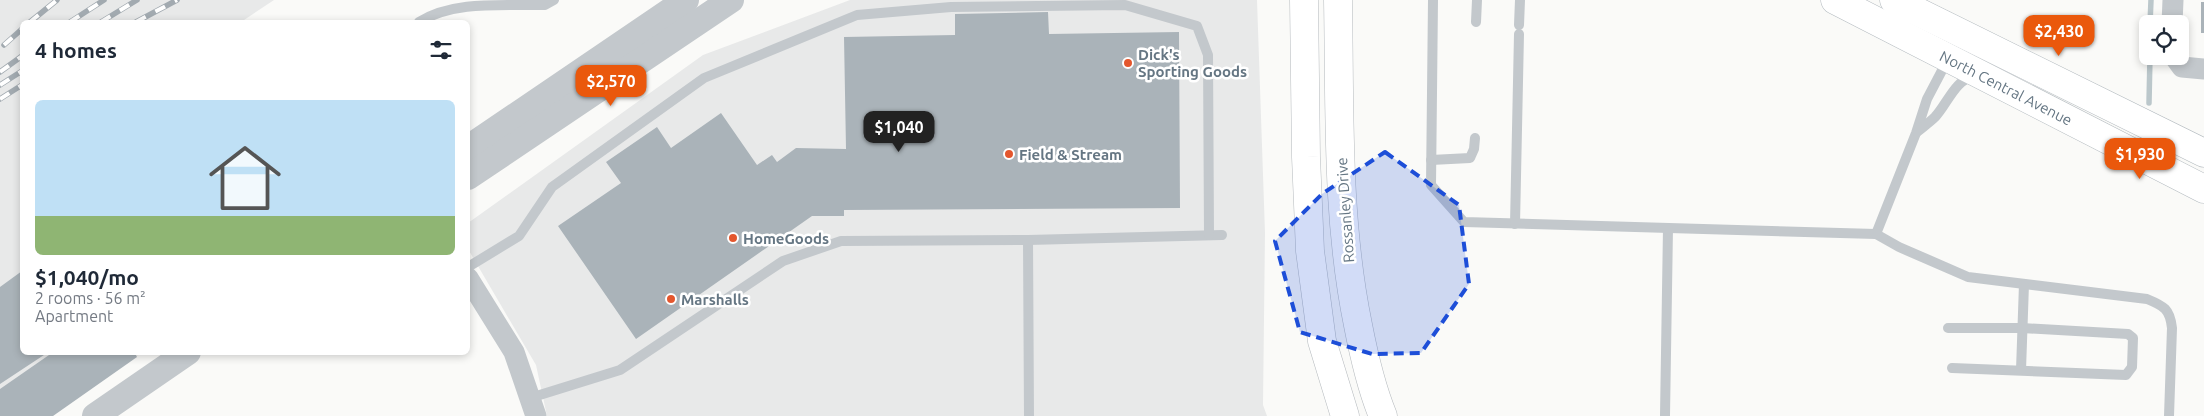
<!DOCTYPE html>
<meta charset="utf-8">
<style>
:root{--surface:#fff;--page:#f6f6f7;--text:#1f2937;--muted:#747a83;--accent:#ea580c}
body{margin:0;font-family:Ubuntu,sans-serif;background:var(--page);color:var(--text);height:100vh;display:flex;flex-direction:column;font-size:19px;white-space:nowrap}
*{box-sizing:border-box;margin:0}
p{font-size:16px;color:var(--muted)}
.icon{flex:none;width:28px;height:28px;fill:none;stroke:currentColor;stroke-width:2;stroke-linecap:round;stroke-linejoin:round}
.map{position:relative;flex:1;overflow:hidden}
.side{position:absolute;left:20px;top:20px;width:450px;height:335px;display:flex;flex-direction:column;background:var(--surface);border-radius:8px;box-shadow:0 2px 8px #0003}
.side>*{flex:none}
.controls{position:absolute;left:2139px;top:15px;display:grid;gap:10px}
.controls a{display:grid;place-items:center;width:50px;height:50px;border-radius:8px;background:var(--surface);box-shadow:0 2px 8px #0003;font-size:25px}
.price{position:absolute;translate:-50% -42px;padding:0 11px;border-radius:10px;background:var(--accent);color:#fff;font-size:16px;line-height:32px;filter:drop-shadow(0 1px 2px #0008)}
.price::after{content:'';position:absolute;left:50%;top:30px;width:15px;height:11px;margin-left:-8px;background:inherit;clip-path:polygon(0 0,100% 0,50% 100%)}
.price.active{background:#222;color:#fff}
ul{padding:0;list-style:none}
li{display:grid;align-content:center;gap:10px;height:265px;padding:0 15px}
li span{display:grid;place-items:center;height:155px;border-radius:8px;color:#555}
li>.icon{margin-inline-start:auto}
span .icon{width:90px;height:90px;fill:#fffc;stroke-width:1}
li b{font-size:21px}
h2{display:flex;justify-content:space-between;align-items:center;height:60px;padding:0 15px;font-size:21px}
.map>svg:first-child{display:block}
</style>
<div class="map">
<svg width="2204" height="416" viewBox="0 0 2204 416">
<rect width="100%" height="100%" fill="#fafaf8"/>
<g fill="#e8e9e9">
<path d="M0,0h274l-33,22h-219v330l119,1 -93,63h-48z"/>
<path d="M850,0h407l8,233 -2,172 4,11h-720l-11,-51 -68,-116v-26l235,-168z"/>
</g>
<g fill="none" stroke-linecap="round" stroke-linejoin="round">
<g stroke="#bbc7cb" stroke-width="5.5">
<path d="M2150,24l1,-24"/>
<path d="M2149,103l1,-47"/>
</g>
</g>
<g fill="#aab3b9">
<rect x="2201" y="2" width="3" height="31"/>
<path d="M1048,12l1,22 130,-2 1,176 -336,2v6h-32l-176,123 -78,-113 63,-43 -15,-21 51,-35 14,21 50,-35 36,52 15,-10 5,7 19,-14 50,1 -2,-112 111,-2v-21z"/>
<path d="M22,271v81h112l3,5 -84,59h-53v-27l49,-34 -2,-2 -47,31v-97z"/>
</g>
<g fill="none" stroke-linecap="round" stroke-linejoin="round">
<g stroke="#b3babf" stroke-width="29">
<g id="secondary">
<path d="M1835,0l369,189"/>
<path d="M1894,0l310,153"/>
</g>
</g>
<g stroke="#b5babe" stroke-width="29">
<g id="primary">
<path d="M1304,0l2,157 4,94 12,90 23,75"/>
<path d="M1338,0c2,108 -2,218 20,325 6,31 13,62 25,91"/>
</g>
</g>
<g stroke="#c3c8cc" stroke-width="10">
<path d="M1433,0l-2,185 33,37 412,12"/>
<path d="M419,22c36,-22 84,-16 126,-17l9,-5"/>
<path d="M1476,22l1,-22"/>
<path d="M1519,25l1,-25"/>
<path d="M1948,59l-21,40 -11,34 -40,101 23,13 69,30 179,22c17,7 23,10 25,29l-3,88"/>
<path d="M1917,132c6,-5 13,-10 18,-15 13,-14 20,-38 40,-41"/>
<path d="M1431,160l39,-2 4,-9 1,-11"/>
<path d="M1515,224l4,-190"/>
<path d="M1028,240l194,-5"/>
<path d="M468,267l51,-31 33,-49 152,-109 153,-63 94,-8 174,-2 72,21 11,29 1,180"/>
<path d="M1948,328h74l106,6 5,4 -1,29 -6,8 -174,-7"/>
<path d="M2021,370l3,-86"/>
<path d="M530,398l90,-28 163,-109 58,-20 187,-1 1,176"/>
<path d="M1665,416l3,-188"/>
</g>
<g stroke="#c3c8cc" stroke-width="21">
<path d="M2172,24l1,-24"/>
<path d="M2174,56l8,11 22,2"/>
<path d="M468,278l46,74 22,64"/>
</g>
<g stroke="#c3c8cc" stroke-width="26">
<path d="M468,148l218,-148"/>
<path d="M468,177l263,-177"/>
<path d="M95,416l93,-64"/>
</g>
<use href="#secondary" stroke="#fff" stroke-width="28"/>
<use href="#primary" stroke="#fff" stroke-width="28"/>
<g stroke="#a2aab0" stroke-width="5.5">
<g id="rail">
<path d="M30,22l27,-22"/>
<path d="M70,22l34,-22"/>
<path d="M101,22l36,-22"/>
<path d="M136,22l41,-22"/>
<path d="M4,45l18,-16"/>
<path d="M0,72l22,-16"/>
<path d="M0,85l22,-14"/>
<path d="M0,99l22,-14"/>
</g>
</g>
<use href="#rail" stroke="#fff" stroke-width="4" stroke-dasharray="11" stroke-linecap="butt"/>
</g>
<path fill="#1d4ed8" fill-opacity="0.2" stroke="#1d4ed8" stroke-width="4" stroke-dasharray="10 6" stroke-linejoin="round" d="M1385,152l74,53 10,79 -48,69 -49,1 -72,-22 -25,-91 47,-47z"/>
<g fill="#e4572e" stroke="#fff" stroke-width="2">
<circle cx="1128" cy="63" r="5"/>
<circle cx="1009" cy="154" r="5"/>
<circle cx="733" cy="238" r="5"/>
<circle cx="671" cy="299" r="5"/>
</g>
<g text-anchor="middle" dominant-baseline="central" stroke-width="5" stroke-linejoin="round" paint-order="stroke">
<g font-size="15" font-weight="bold" fill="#657683" stroke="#fff" text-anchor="start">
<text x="1138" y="54">Dick's<tspan x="1138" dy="17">Sporting Goods</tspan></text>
<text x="1019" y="154">Field &amp; Stream</text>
<text x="743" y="238">HomeGoods</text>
<text x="681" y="299">Marshalls</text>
</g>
<g font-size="15" fill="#657683" stroke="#fff">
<text transform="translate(2006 88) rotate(27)">North Central Avenue</text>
<text transform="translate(1345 210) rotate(-94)">Rossanley Drive</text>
</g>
</g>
</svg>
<div class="controls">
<a><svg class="icon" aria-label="locate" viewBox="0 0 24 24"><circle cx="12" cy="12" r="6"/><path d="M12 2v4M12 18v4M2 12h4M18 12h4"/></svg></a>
</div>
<b class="price" style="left:2059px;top:57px">$2,430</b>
<b class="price" style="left:611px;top:107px">$2,570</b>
<b class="price active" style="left:899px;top:153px">$1,040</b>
<b class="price" style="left:2140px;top:180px">$1,930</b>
<section class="side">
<h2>4 homes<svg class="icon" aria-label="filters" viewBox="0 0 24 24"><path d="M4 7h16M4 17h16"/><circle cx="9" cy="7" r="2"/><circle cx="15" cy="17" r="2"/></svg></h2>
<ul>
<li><span style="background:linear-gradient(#bfe0f5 75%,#8fb573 0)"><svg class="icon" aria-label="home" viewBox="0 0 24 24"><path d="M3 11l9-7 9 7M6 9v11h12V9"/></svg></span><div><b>$1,040/mo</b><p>2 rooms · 56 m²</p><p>Apartment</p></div></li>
</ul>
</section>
</div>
